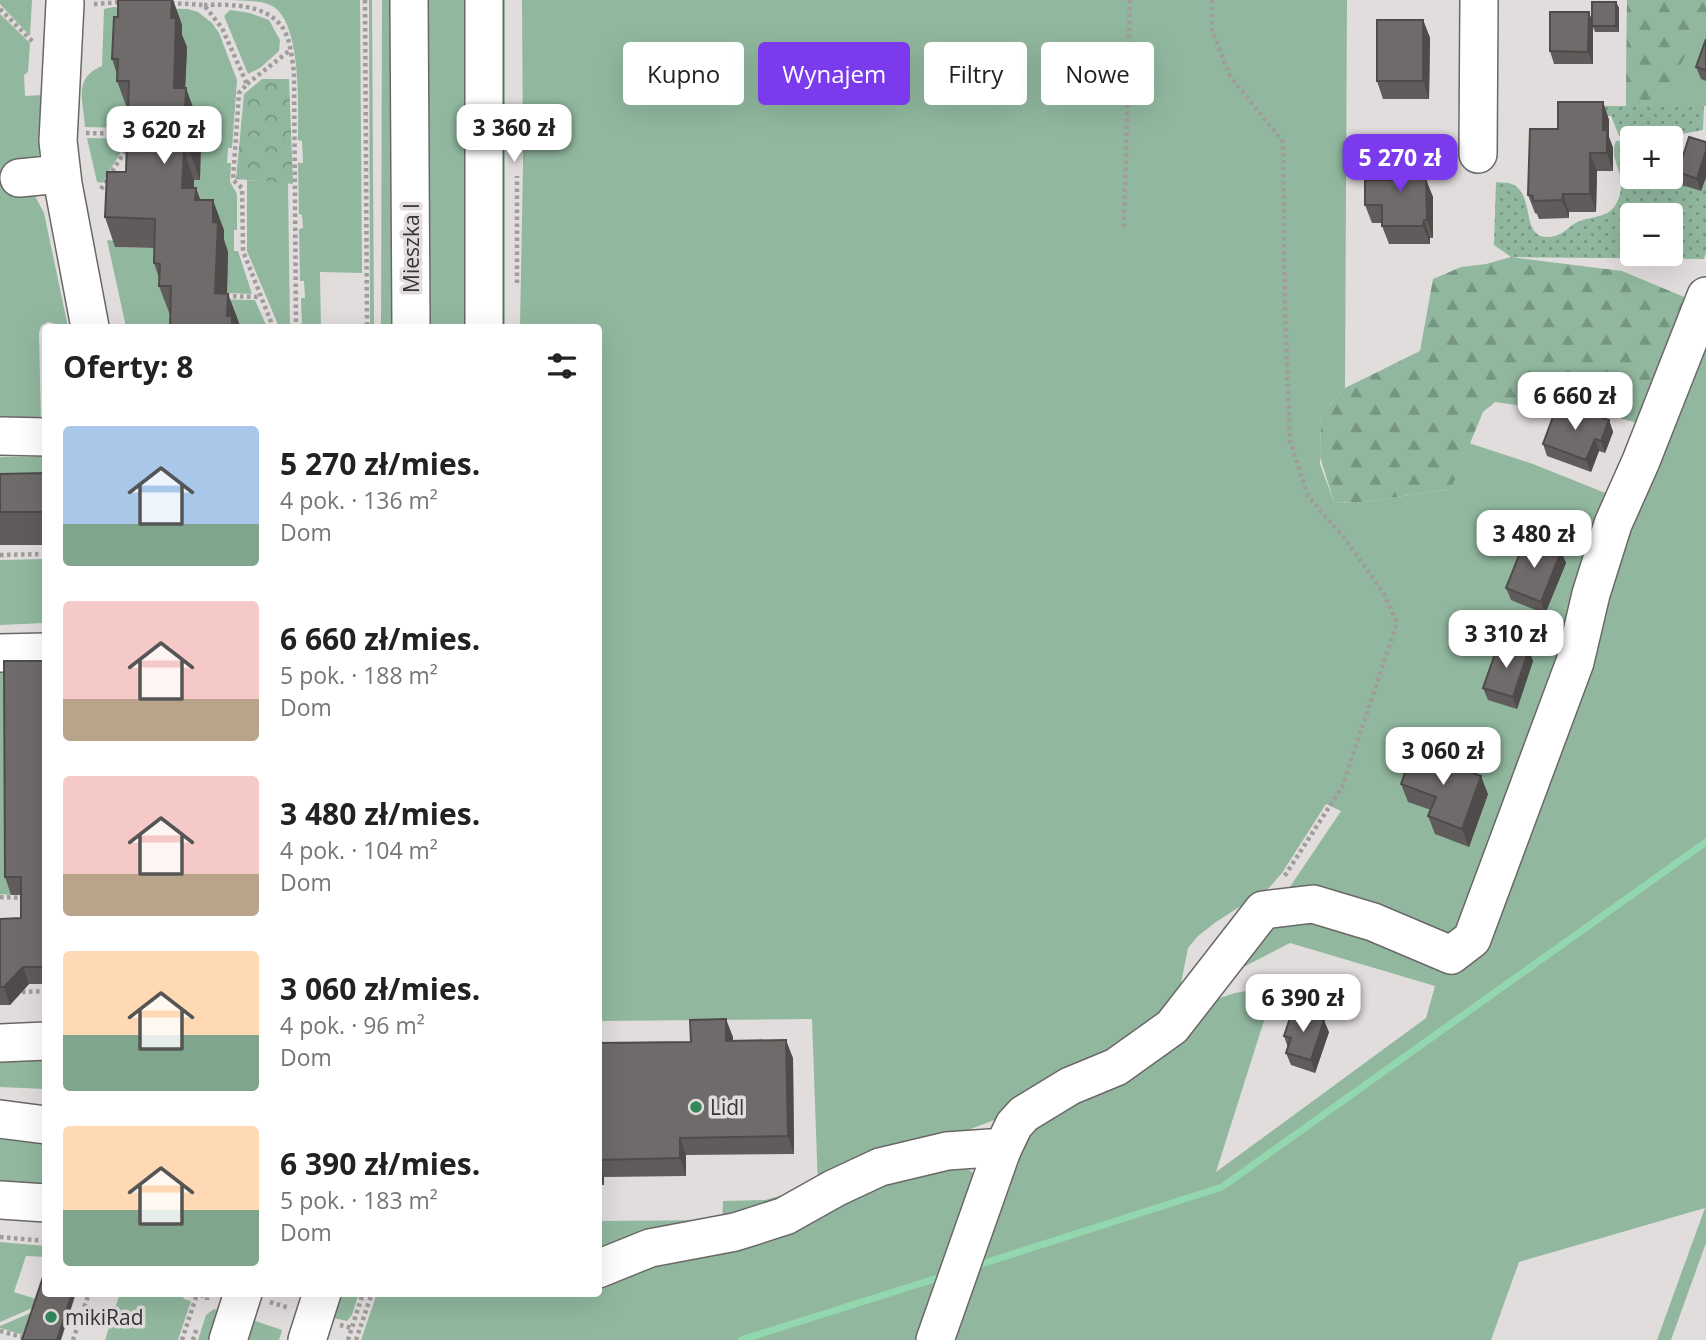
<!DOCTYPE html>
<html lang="pl">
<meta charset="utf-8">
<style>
:root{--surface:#fff;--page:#f2f2f2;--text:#222;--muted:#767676;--accent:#7c3aed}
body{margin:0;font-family:"Open Sans",sans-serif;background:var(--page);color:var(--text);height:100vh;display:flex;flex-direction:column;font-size:26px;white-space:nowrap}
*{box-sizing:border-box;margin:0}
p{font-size:23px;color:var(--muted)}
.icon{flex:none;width:38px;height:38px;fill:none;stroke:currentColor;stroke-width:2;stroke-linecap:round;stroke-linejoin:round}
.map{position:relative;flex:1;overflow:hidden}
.sheet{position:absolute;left:42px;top:324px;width:560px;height:973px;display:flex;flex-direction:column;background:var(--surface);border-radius:7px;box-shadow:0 7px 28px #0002}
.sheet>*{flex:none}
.guide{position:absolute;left:623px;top:42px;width:665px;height:63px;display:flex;gap:14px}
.tools{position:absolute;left:1620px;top:126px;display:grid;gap:14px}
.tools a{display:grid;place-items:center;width:63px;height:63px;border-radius:7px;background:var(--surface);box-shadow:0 7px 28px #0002;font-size:35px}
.price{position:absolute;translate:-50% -60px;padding:0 16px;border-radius:14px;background:#fff;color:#222;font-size:23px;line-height:46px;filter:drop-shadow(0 2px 4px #0008)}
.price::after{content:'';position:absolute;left:50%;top:42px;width:21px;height:16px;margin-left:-10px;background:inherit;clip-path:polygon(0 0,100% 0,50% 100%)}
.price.on{background:var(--accent);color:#fff}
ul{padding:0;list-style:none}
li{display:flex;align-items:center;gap:21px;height:175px;padding:0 21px}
li span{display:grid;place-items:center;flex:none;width:196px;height:140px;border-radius:7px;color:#555}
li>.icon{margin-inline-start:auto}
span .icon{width:84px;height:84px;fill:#fffc;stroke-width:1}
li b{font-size:30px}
h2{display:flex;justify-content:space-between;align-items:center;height:84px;padding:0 21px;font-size:30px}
.tag{padding:0 24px;border-radius:7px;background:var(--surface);box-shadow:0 7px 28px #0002;font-size:24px;line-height:63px}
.tag.on{background:var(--accent);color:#fff}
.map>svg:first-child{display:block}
</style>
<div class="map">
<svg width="1706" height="1340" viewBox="0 0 1706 1340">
<defs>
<pattern id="forest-firs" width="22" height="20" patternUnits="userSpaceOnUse" patternTransform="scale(1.75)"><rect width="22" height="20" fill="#91b89f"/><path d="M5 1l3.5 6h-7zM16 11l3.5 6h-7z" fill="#779682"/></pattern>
<pattern id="park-crowns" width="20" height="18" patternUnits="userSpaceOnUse" patternTransform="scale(1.75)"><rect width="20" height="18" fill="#91b89f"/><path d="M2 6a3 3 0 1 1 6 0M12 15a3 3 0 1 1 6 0" fill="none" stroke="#779682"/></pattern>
<pattern id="garden-dots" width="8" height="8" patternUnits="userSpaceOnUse" patternTransform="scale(1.75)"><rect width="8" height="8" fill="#91b89f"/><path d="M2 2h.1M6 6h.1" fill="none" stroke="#779682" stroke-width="1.8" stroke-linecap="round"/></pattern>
</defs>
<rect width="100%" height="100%" fill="#e2dddd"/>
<g fill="#91b89f">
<path d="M0,0h32l-2,36 -30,-32z"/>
<path d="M230,0h130l2,273 -42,-1 1,55h-19l-1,-29h4l-1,-17h-4l-1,-52 4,-1 -1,-13 -3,-1 -1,-51h5l-1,-22 -4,-1c0,-31 4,-113 -24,-133 -11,-7 -31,-6 -44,-7z"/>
<path d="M369,0h3l2,327h-4z"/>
<path d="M382,0h12l1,327h-14z"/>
<path d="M422,0h48v327h-45z"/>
<path d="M498,0h7v327h-8z"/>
<path d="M522,0h825l-2,388 -24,26 -1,50 14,38 22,1 95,-14 18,-46 64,21 85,34 86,-147 2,1v891l-35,97h-14l48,-132 -186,54 -28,78h-543l82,-215 178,-123 27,-9 40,-7 -59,186 210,-154 9,-32 -145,-43 -58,30 109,-162 -15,-7 -44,69 -13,15 -53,34 -18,14 -10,12 -9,45 -8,21 -174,105 -179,68 -6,-168 -213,2 -1,-694h-78l3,-163z"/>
<path d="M1627,0h79v106h-80z"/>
<path d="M113,7l75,2 10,3 14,11 7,10 18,47 -5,68h-4l-1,15h4l-1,19 7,12v36h-3v21h4l14,43 -25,-1 -33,-89v-24h6l1,-39 -72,-53 -2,40 -42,-1c-2,-27 -12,-49 17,-61l2,-57z"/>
<path d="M230,10l20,3 19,7 11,20 -1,11 -19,17 -12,6 -24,-58z"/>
<path d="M0,14l30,29 -2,29 -4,3 1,21 18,-1 1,54 -7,9 -10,32 8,6 9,17 24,114 -20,-5 -7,4 -2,7 2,92h-41z"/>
<path d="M87,138l42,1 -27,44 -5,-1z"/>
<path d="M247,180l41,3 2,144h-11l-32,-76z"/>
<path d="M107,240l9,1v6l39,1 15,45 -1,34h-43z"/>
<path d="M210,299l45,1 12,27h-28z"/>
<path d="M0,457h45v50l-45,1z"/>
<path d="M45,559v64l-45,2v-65z"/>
<path d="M0,664l10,14 1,217 -11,-1z"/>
<path d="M0,1055l45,2v32l-45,-2z"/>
<path d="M0,1139l45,5v45l-45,-3z"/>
<path d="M958,1165l13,6 7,8 -51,161h-566l16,-47h221l1,-12 258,-95z"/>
<path d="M786,1194l7,3 -27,15 -40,12 -84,10 -27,11 -16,9v-33l123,-1 1,-19 42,-1z"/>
<path d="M0,1242l46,4 -1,11 -19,-1 -12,36 25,8 -2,6 -37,16z"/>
<path d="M120,1293h61l3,6 7,2 -13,39h-73z"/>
<path d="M337,1293h22l-7,22 -5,6 -18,-4z"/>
<path d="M214,1309l6,2 -12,29h-10l8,-25z"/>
<path d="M35,1311l-8,25 -27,-8v-2z"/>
<path d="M247,1318l35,12 -3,10h-39z"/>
</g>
<g fill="url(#forest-firs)">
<path d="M1627,0h79v33l-21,23 -14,26 -13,14 -16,10h-16z"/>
<path d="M1511,257l111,14 67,28 -45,126 -60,-17 -14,-1 -21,3 -54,-8 -12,10 -32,77 -95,14 -22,-1 -14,-45 1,-43 24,-26 75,-37 13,-72 28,-12 25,-3z"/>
</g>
<path fill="url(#park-crowns)" d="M262,79h27l4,105 -57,-5 8,-85z"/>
<g fill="url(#garden-dots)" fill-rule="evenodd">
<path d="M1561,106h143l-1,24 -42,8 -42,-2 -8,-20h-50z"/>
<path d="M1616,141l17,1v35h38v-28l19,12 16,15v76l-2,7 -193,-2 -17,-12 2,-63c5,1 12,0 16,2 26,12 5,60 43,52 11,-3 16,-13 28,-16 12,-4 26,-3 33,-16 15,-28 -9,-43 0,-63zM1633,215h38v39h-38z"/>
</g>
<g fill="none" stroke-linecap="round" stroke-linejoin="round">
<g stroke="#92d7ad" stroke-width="7">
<path d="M975,1266l247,-79 484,-345"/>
<path d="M741,1340l203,-64"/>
</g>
<g stroke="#6b6767" stroke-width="40">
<g id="minor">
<path d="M409,0l2,327"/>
<path d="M65,3l-7,138 5,43 27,143"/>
<path d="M1478,154l1,-154"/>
<path d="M19,178l42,-4"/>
<path d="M484,327v-327"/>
<path d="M0,436l46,1"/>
<path d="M0,653l46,-1"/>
<path d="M0,1043l46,-2"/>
<path d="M0,1119l46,6"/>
<path d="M0,1200l46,3"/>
<path d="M598,1269l52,-21 85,-16 50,-16 50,-28 45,-21 67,-16 43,-3 12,2"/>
<path d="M228,1340l15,-47"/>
<path d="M307,1340l15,-47"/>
<path d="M935,1340l67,-190 12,-25 10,-11 46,-28 46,-19 56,-40 91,-117 50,-6 60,18 78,33 21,-16 103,-277 16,-68 22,-70 28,-63 65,-165"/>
</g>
</g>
<g stroke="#a09c9c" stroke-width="4.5" stroke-dasharray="3.5 3.5" stroke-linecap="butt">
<path d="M365,0l2,327"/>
<path d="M1212,0v30l18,46 53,66 2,172 5,127 18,55 38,44 38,54 13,29 -55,164 -58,90"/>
<path d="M171,3l33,2 18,23 25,56 -8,9 -6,87 9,8 1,63 30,76"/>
<path d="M94,4l29,-2"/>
<path d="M204,5c28,-1 69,-1 82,29 5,11 6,26 8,38l2,255"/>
<path d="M0,9l34,34"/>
<path d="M247,84l42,-33"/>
<path d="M86,133l47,1"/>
<path d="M101,189l28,-44"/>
<path d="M1124,227l6,-227"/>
<path d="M517,283v-107"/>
<path d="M226,296l35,1"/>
<path d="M0,555l46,-1"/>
<path d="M0,897l27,1"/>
<path d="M22,992l24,-1"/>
<path d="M0,1237l46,4"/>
<path d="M194,1293l13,4v3"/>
<path d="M270,1302l19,6"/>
<path d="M340,1325l12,3"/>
<path d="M0,1331l26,7"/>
<path d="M73,1340l16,-47"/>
<path d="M182,1340l15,-46"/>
<path d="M193,1340l4,-12"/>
<path d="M348,1340l15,-47"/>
<path d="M356,1340l16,-47"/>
</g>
<use href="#minor" stroke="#fff" stroke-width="37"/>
</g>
<g fill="#5f5c5b">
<path d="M118,0h55l9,25v10l5,12 -2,41 12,30v10l4,13 -1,39h-6v8h2l4,12 24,30v10l4,12 -1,42h1l11,29v4h-69v-12l-11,-29v-8l-5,-15v-15l-39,-1 -10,-30 21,-45 2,-61 -11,-30v-7l-5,-15 6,-42z"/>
<path d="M1616,2l3,6v24h-24l-2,-5v37h-39l-4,-13 39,-39 3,10z"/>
<path d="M1423,20l7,18 -1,61h-46l-6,-18z"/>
<path d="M1706,39v42l-5,-2 -5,-12z"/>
<path d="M1603,102l6,18v17l4,11v23h-16l-1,41h-27v6l-30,1 -2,-5 -2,-1 -7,-18 30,-66z"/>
<path d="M1706,142v35l-5,14 -19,-6 -4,-13z"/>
<path d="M1418,154l7,18 -1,7 9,18v41h-3v6h-41l-7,-18v-3h-10l-7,-18 27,-25z"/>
<path d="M1584,416l25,4 4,12 -8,21 -6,-2 -8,21 -44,-16 -4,-12z"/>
<path d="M46,473v72h-46v-71z"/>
<path d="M1561,551l5,12 -21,51 -34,-14 -5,-12z"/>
<path d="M1533,661l-16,48 -29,-9 -5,-12z"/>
<path d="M46,664v320h-17l-19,21h-10v-86l21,-1v-23h-10l-6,-18z"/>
<path d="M1401,784l87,10 -19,53 -34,-13 -7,-18 3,-6 -23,-8z"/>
<path d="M1329,1032l-14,41 -24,-8 -5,-12 2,-5 -4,-12z"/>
<path d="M733,1037v4l60,17 1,96 -108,1v21l-82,1v8h-6v-142l93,-1z"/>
</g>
<g fill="#4e4b4a">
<path d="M172,0h1l9,25v10l5,12 -3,70 -10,-29 -3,-70z"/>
<path d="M1616,2l3,6v24l-3,-6z"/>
<path d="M1589,12l4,12v40l-5,-12z"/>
<path d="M1423,20l7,18 -1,61 -6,-18z"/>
<path d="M186,88l11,30v10l4,13 -1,39 -11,-30 -4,-39z"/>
<path d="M1603,102l6,18v17l4,11v23l-6,-18 -4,-23z"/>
<path d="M1706,150v27l-5,14 -4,-12z"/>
<path d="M184,151l10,29 -1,37 -11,-29z"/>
<path d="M1590,153l7,18 -1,41 -6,-18z"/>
<path d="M1418,154l7,18 -1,25 -6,-18z"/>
<path d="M1426,179l7,18v41l-6,-18z"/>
<path d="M196,188l11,30 -12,-18z"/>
<path d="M1563,194l6,18v6l-7,-18z"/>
<path d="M213,200l11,30v10l4,12 -2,71 -11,-30 -2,-71z"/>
<path d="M1424,220l6,18v6l-7,-18z"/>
<path d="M228,294l11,29v4h-8l-4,-11z"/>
<path d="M1609,420l4,12 -8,21 -4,-12z"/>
<path d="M1595,439l4,12 -8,21 -5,-12z"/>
<path d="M1561,551l5,12 -21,51 -4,-12z"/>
<path d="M1529,649l4,12 -16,48 -4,-12z"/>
<path d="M44,661l2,3v179z"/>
<path d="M1481,776l7,18 -19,53 -7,-18z"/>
<path d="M23,967l6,17 -19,21 -6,-18z"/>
<path d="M726,1019l7,18 -1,21 -6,-17z"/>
<path d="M1324,1020l5,12 -14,41 -4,-13z"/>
<path d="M786,1040l7,18 1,96 -6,-18z"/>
<path d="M680,1138l6,17v21l-6,-18z"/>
<path d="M598,1163l6,14v8l-6,-15z"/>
<path d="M72,1293h4l-15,47h-4z"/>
</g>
<g fill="#6f6b6a" stroke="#4e4b4a" stroke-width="2">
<path d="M118,0h54l-1,18h5l-2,70h12l-1,23h6l-2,39 -5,1 -2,37h14l-1,12h18v22l5,1 -3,70 13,1 -1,22h5v11h-62l1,-41h-12l1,-22 -6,-1 1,-44 -50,-2 2,-45h19l3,-91h-12l1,-22h-6l2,-42h4z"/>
<rect x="1592" y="2" width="24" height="24"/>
<path d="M1550,12h39l-1,40 -38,-1z"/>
<rect x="1377" y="20" width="46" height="61"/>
<path d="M1706,39v31l-10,-3z"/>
<path d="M1558,102h45v28h4v23h-17v41h-27l-1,6 -29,1v-5l-5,-1 2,-66h28z"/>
<path d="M1689,137l17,5v8l-9,29 -19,-7z"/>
<path d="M1393,154h25v25h8l1,41h-3l-1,6h-41v-21h-17v-25h27z"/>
<path d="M1557,406l27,10 2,-4 23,8 -8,21 -6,-2 -9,21 -43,-16z"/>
<path d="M46,473v39h-46v-38z"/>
<path d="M1526,538l35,13 -20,51 -35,-14z"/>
<path d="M1506,642l23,7 -16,48 -30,-9 13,-37 6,2z"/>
<path d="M4,661h40l2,306h-23l-19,20h-4v-68l21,-1v-41h-16z"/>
<path d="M1413,751l68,25 -19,53 -34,-13 8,-19 -35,-13z"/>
<path d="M1293,1009l31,11 -13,40 -25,-7 5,-15 -7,-2z"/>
<path d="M726,1019v22l60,-1 2,96 -108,2v20l-82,2v-117l93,-1 -1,-22z"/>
<path d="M46,1268v25h26l-15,47h-35z"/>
</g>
<g fill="#32885b" stroke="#e2dddd" stroke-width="2.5">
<circle cx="696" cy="1107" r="7"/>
<circle cx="51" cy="1317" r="7"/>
</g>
<g text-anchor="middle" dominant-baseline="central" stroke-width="7" stroke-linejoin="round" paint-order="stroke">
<g font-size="21" fill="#363534" stroke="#e2dddd">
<text transform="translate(411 248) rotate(-90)">Mieszka I</text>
</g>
<g font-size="21" fill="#363534" stroke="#e2dddd" text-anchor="start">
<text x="710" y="1107">Lidl</text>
<text x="65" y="1317">mikiRad</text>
</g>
</g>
</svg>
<div class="tools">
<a>+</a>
<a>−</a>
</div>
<b class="price" style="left:514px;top:164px">3 360 zł</b>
<b class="price" style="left:164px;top:166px">3 620 zł</b>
<b class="price on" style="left:1400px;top:194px">5 270 zł</b>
<b class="price" style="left:1575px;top:432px">6 660 zł</b>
<b class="price" style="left:1534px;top:570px">3 480 zł</b>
<b class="price" style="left:1506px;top:670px">3 310 zł</b>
<b class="price" style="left:1443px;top:787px">3 060 zł</b>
<b class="price" style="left:1303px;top:1034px">6 390 zł</b>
<div class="guide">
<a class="tag">Kupno</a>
<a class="tag on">Wynajem</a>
<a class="tag">Filtry</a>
<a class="tag">Nowe</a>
</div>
<section class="sheet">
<h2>Oferty: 8<svg class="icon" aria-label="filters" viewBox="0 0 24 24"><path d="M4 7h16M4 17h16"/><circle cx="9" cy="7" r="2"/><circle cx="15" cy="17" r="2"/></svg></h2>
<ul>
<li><span style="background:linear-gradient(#a9c7e8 70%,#7fa58c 0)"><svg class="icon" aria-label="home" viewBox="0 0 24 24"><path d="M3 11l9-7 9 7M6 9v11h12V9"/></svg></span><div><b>5 270 zł/mies.</b><p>4 pok. · 136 m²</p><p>Dom</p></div></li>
<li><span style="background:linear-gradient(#f6c9c9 70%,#b9a48a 0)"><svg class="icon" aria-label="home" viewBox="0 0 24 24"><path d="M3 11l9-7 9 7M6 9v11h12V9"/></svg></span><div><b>6 660 zł/mies.</b><p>5 pok. · 188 m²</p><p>Dom</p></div></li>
<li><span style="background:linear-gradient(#f6c9c9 70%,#b9a48a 0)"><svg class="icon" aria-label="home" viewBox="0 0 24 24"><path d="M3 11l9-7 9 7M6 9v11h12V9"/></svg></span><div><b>3 480 zł/mies.</b><p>4 pok. · 104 m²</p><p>Dom</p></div></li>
<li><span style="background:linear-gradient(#ffd9b3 60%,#7fa58c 0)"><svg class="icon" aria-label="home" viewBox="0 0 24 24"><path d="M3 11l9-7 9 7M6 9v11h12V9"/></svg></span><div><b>3 060 zł/mies.</b><p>4 pok. · 96 m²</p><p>Dom</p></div></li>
<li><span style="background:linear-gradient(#ffd9b3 60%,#7fa58c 0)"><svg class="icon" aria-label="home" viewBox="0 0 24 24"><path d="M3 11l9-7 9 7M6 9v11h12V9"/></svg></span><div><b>6 390 zł/mies.</b><p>5 pok. · 183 m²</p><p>Dom</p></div></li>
</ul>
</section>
</div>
